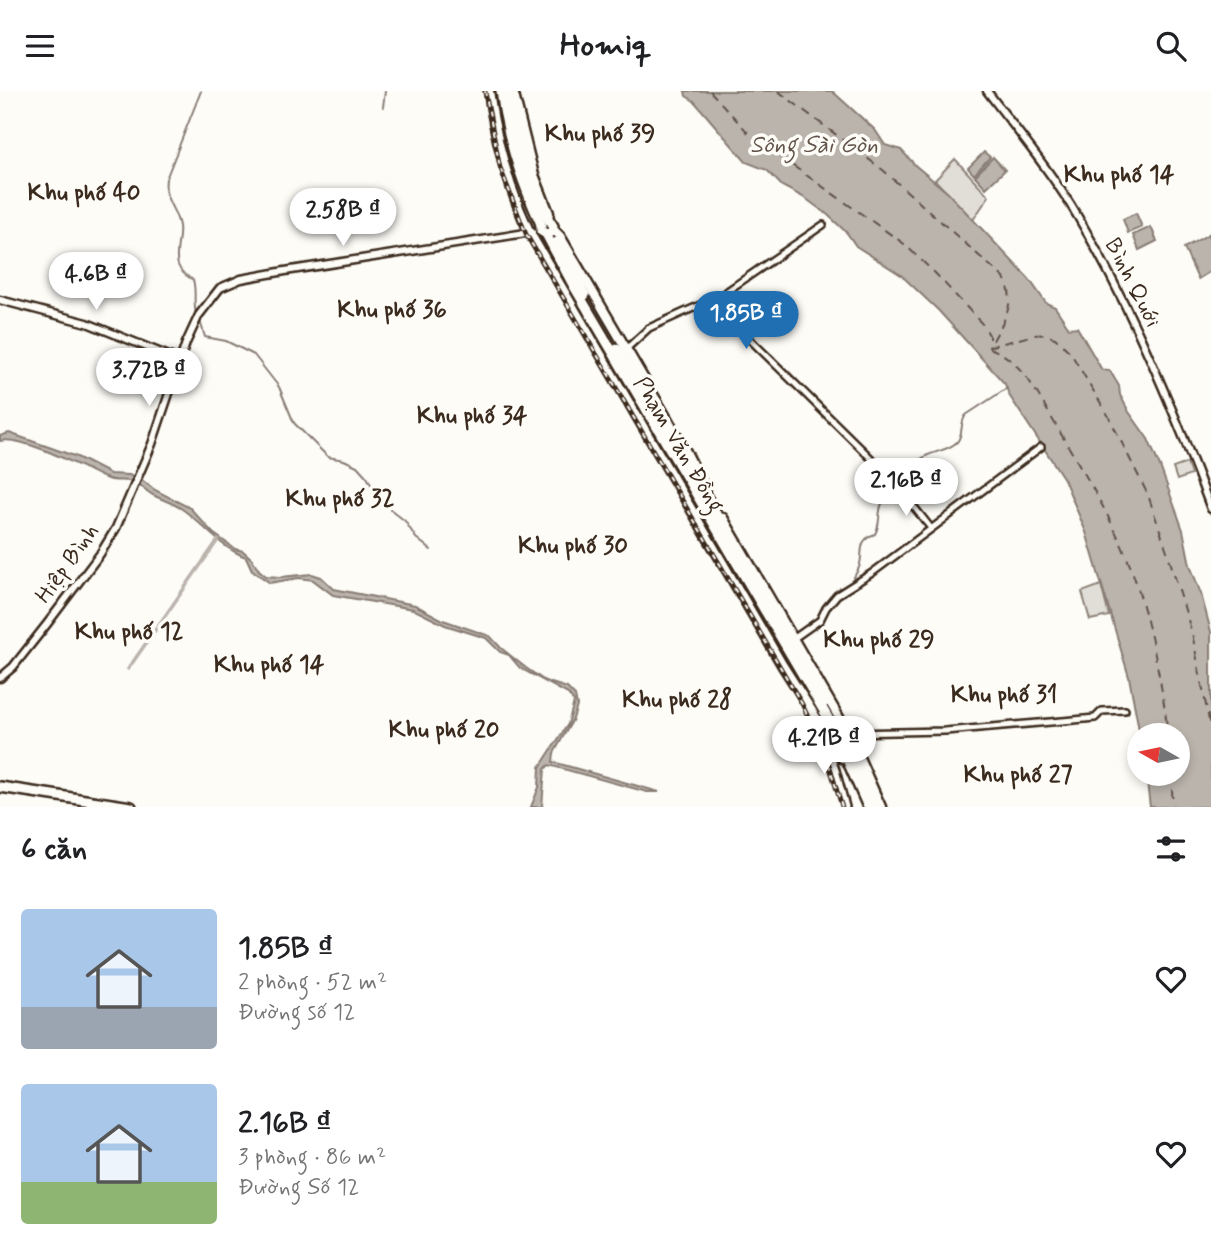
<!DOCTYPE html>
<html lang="vi">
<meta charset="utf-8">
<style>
:root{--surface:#fff;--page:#f2f2f2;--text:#202124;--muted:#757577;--accent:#1f6fb2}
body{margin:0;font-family:Mynerve,sans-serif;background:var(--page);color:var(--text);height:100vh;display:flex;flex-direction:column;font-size:26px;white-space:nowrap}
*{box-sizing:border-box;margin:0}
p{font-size:23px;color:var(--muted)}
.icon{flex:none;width:38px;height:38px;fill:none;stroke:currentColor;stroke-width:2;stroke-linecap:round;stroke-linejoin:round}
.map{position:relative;height:716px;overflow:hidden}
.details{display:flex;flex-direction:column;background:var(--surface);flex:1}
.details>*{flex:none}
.needle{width:46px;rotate:279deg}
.tools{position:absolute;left:1127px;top:632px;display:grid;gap:14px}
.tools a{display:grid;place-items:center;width:63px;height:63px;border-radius:50%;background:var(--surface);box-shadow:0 4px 10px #0003;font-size:35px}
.price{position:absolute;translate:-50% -60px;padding:0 16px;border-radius:24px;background:#fff;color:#222;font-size:23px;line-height:46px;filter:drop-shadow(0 2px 4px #0008)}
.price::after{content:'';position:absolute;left:50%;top:42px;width:21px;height:16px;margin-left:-10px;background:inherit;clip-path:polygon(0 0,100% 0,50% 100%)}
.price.on{background:var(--accent);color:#fff}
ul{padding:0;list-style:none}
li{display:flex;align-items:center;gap:21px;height:175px;padding:0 21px}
li span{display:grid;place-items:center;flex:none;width:196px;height:140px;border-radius:7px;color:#555}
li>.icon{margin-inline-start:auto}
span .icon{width:84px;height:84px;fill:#fffc;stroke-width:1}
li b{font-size:30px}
h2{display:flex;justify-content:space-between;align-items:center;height:84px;padding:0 21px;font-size:30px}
header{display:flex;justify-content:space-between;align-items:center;height:91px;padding:0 21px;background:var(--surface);font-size:32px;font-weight:700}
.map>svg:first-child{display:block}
</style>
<header><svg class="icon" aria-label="menu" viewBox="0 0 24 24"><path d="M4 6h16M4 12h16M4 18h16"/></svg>Homiq<svg class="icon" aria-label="search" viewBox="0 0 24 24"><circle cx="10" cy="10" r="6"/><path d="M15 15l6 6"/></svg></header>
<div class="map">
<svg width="1211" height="716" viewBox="0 0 1211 716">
<rect width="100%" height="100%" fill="#fdfcf7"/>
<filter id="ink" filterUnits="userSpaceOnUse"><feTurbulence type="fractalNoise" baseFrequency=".0143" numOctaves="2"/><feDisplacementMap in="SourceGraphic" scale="14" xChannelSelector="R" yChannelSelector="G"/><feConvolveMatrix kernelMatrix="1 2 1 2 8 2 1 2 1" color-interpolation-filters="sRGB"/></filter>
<g filter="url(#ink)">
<g fill="#e1ded7" stroke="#8e847a" stroke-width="2">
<path d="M955,68l34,37 -16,24 -38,-40z"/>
<path d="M1187,372l4,12 -14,5 -4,-12z"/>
<path d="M1101,494l8,31 -19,4 -8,-28z"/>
</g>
<g fill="#bbb4ad" stroke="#887d74" stroke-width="2">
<path d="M685,0h147l43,39 10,15 16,5 15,16 32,27 81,86 17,24 9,4 14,21 8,-1 25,43 8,1 9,15 1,9 9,17 19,27 13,30 22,61 7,35 11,29 10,38v175h-61l-4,-33 32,-1v-38h-38l-11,-58 -43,-145 -22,-53 -55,-84 -4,-11 -67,-74 -37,-35 -45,-29 -9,-13 -19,-18 -23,-17 -23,-12 -15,-16 -21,-8 -52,-61 -8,-5z"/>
<path d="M984,61l6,5 -16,18 -6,-7z"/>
<path d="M993,66l12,13 -19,18 -11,-12z"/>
<path d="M1136,122l6,14 -14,6 -5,-14z"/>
<path d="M1151,136l6,14 -18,9 -6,-15z"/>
<path d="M1209,143l2,37 -13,8 -14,-31z"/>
<path d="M9,342l68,24 33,17 19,1 10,3 16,12 35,18 23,25 22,16 8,2 9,8 7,11 7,6 14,1 32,-3 9,3 13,12 81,16 28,15 47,16 11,12 25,20 19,13 22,7 8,8 2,10 -4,13 -19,34 -1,9 106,30h-12l-98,-27 -4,4 -3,38h-11l8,-20 1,-20 28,-43 6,-22 -6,-8 -48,-26 -11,-13 -9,-3 -14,-14 -41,-13 -32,-16 -80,-14 -20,-15 -14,-2 -29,5 -18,-13 -6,-13c-27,-10 -41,-32 -64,-48 -9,-6 -19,-9 -29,-14 -6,-3 -11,-9 -17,-12 -10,-5 -21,0 -31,-5 -22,-10 -83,-43 -105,-37v-5z"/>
</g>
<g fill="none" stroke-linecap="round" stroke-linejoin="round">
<g stroke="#887d74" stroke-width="2">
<path d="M383,16l2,-16"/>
<path d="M197,225c-5,-10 0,-24 -4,-36 -6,-4 -12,-7 -15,-15 -4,-13 3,-26 1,-39 -3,-18 -16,-25 -13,-47l35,-88"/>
<path d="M200,230l5,16 21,4 28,14 25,32 15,36 34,34 16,3 13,6 10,11 13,24 25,20 11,17 15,12"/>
<path d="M900,395l7,-3c4,-6 5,-14 10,-20 11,-13 29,-10 40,-21 7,-8 2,-18 9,-27l41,-27"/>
<path d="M852,490c2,-5 7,-11 8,-17 3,-14 -2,-24 15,-30 9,-16 -3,-29 20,-44"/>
</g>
<path stroke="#bbb4ad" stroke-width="3.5" d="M128,578l90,-129"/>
<g stroke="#615349" stroke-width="2" stroke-dasharray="9 7" stroke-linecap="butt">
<path d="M710,0l42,46 151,106 32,30 49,53 5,9v11"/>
<path d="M778,0l105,79 121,108c14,24 -1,44 -13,66"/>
<path d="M988,256l46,-12 9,-1 12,4 15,14 38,63 40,80 19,56 25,82 19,98"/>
<path d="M989,257c32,10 49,47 65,74 28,48 58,95 77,146 17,46 32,118 37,167"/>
<path d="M1171,682l2,34"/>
</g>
<g stroke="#3b2a1e" stroke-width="10">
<g id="tertiary">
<path d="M720,205l-3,11 173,170 40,50"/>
<path d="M625,259l24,-22 71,-32 103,-71"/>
<path d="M793,548l27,-19 6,-12 11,-13 35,-22 169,-126"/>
<path d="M823,642l13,37 10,37"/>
<path d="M848,642l97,-2 129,-11 21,-2 7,-7 23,-1"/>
</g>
</g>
<g stroke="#3b2a1e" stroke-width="11">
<g id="secondary">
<path d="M987,0c31,41 65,82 91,126 54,92 96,192 133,292"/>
<path d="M0,209l87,23 92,37"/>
<path d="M0,587l13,-11 34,-43 53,-70 16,-26 36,-84 34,-101 13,-28 21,-27 21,-9 44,-8 247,-39"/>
</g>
</g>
<g stroke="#3b2a1e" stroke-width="13">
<g id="primary">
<path d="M489,0c7,50 19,96 41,142l253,433 59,92"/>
<path d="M513,0l21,84 15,38 -1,4"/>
<path d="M553,138l7,7 122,208 23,45"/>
<path d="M723,427l125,215 33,74"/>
</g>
</g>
<g stroke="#3b2a1e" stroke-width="14">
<g id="trunk">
<path d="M501,0c6,46 20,90 40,133"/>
<path d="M508,0c8,45 19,98 45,135l-1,6 -6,2"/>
<path d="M541,133v7l5,3 26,49 259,440 37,84"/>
<path d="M557,151l28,53"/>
<path d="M617,258l121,201 87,152"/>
<path d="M840,638l36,78"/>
<path d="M0,696l131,20"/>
</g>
</g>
<use href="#tertiary" stroke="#fdfcf7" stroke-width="5"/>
<use href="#secondary" stroke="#fdfcf7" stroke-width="6"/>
<use href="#primary" stroke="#fdfcf7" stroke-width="8"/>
<use href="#trunk" stroke="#fdfcf7" stroke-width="9"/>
<g stroke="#3b2a1e" stroke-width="4.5">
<path id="rail" d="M485,0l15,76 26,67 276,470 24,51 16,52"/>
</g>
<use href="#rail" stroke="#fdfcf7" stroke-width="2" stroke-dasharray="5" stroke-linecap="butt"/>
</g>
</g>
<g text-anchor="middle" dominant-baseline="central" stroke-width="7" stroke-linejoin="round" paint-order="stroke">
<g font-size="23" fill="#3b2a1e" stroke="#fdfcf7">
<text transform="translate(1132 192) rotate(63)">Bình Quới</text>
<text transform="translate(678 354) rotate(59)">Phạm Văn Đồng</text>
<text transform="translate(68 473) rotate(-54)">Hiệp Bình</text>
</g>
<g font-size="24" font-weight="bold" fill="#3b2a1e" stroke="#fdfcf7">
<text x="600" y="43">Khu phố 39</text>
<text x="1119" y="84">Khu phố 14</text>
<text x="84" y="102">Khu phố 40</text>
<text x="392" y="219">Khu phố 36</text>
<text x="472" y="325">Khu phố 34</text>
<text x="340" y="408">Khu phố 32</text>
<text x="573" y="455">Khu phố 30</text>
<text x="129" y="541">Khu phố 12</text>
<text x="879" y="549">Khu phố 29</text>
<text x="269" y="574">Khu phố 14</text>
<text x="1004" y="604">Khu phố 31</text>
<text x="677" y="609">Khu phố 28</text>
<text x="444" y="639">Khu phố 20</text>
<text x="1018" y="684">Khu phố 27</text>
</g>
<g font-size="24" font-style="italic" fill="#615349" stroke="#fdfcf7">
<text x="814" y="54">Sông Sài Gòn</text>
</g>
</g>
</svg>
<div class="tools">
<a><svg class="needle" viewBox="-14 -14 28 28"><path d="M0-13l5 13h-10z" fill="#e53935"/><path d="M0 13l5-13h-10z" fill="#757577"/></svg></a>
</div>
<b class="price" style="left:343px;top:157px">2.58B ₫</b>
<b class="price" style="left:96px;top:221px">4.6B ₫</b>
<b class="price on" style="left:746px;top:260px">1.85B ₫</b>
<b class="price" style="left:149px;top:317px">3.72B ₫</b>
<b class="price" style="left:906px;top:427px">2.16B ₫</b>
<b class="price" style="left:824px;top:685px">4.21B ₫</b>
</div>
<section class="details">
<h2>6 căn<svg class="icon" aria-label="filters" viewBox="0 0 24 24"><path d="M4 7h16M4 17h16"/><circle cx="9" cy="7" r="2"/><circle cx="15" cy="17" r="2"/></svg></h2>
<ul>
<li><span style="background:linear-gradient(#a9c7e8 70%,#9aa5b1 0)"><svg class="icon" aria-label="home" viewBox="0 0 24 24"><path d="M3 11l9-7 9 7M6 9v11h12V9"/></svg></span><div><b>1.85B ₫</b><p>2 phòng · 52 m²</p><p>Đường số 12</p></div><svg class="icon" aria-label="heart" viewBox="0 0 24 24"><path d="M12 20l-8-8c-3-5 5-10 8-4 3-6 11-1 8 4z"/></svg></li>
<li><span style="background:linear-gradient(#a9c7e8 70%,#8fb573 0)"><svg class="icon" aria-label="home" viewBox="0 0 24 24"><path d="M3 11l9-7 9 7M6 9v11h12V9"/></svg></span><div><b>2.16B ₫</b><p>3 phòng · 86 m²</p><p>Đường Số 12</p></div><svg class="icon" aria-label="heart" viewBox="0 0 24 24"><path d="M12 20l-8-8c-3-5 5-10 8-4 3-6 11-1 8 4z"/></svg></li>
</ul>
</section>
